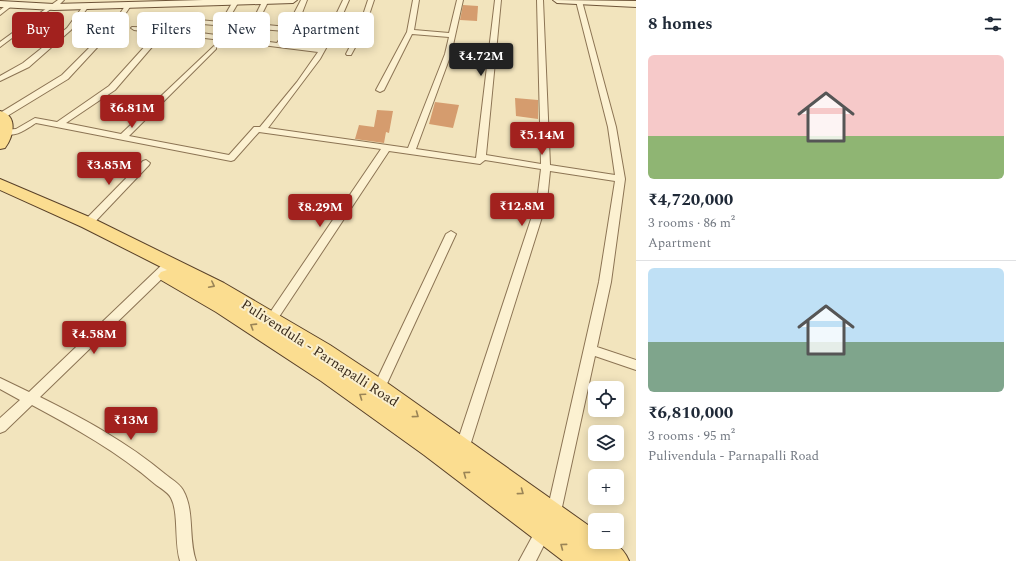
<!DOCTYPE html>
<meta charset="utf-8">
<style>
:root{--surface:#fff;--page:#f2f2f3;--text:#1f2937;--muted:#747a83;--line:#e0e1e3;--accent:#a2211e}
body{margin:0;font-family:Spectral,serif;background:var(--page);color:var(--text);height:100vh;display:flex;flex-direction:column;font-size:15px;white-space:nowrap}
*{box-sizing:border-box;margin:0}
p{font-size:13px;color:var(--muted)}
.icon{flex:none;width:22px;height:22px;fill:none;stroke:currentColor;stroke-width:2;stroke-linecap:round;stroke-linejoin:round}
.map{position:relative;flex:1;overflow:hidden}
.panel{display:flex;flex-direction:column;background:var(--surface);width:380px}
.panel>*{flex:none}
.top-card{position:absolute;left:12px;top:12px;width:380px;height:36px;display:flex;gap:8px}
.buttons{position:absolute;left:588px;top:381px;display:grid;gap:8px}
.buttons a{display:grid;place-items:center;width:36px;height:36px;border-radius:6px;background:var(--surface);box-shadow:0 2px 10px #0003;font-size:20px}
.price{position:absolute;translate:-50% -34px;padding:0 9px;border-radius:4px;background:var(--accent);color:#fff;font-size:13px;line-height:26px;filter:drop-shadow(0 1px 2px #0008)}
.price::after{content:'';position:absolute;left:50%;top:24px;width:12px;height:9px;margin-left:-6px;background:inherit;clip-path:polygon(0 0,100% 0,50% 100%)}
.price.on{background:#222;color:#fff}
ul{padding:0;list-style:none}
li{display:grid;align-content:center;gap:8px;height:212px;padding:0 12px}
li+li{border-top:1px solid var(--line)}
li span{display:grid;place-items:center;height:124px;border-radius:6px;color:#555}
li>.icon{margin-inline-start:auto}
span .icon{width:72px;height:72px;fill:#fffc;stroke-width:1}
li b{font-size:17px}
h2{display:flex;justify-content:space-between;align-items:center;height:48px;padding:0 12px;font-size:17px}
.chip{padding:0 14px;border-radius:6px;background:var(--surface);box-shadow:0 2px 10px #0003;font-size:14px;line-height:36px}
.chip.on{background:var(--accent);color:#fff}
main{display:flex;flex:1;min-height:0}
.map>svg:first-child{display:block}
</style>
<main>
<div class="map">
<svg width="636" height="561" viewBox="0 0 636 561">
<rect width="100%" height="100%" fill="#f2e4bd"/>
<g fill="#d59c6e">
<path d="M463,5l15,1 -1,15 -17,-1z"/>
<path d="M515,98l23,2v19l-22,-3z"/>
<path d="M435,102l24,3 -6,23 -24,-4z"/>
<path d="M377,110l16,1 -4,22 -3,-1 -2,11 -29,-4 4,-14 15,2z"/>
</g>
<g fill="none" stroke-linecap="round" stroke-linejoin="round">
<g stroke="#8c7454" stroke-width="2">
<g id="street">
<path d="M58,0h6l-8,8h-4l-52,39v-5z"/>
<path d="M265,0l3,2 -11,22 30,3 14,-27h6l-5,13 -18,30 36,5 23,-48h6l-13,30 -16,29 -52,69 140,20 37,-94 4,-17 -37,-3 -28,56 -4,2 -4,-2 31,-58 6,-32h6l-5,30 35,3 8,-33h6l-12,54 -35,95 60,9 19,-158h6l-15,155 55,9 -4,-164h6l7,165 65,10 -7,-48 -32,-126h6l34,126 9,52 -14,103 -14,65 39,13v10l-41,-14 -36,165 -5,2 -5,-2 -3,-5 53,-234 16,-101 -65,-10 -3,30 -78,248 -2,4 -5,2 -5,-2 -2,-4 82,-248 4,-32 -56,-9 -5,4 -91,-13 -114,172h-8l-2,-3 2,-3 114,-168 -122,-17 -25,28 -3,1 -195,-38c-8,5 -23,17 -33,9l1,-2 12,-1 19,-11 22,4 52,-36 48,-53 -23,-3 -3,-2 1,-1 31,1 114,15 8,-12 -142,-12 -3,-2 3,-2 78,7 11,-19 3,-2 3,2 -11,19 24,2 11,-22zM164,33l154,19 -21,30 -37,45h-6l-25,28 -100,-19 87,-87v-2l-2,-1 -93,88 -55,-11 49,-33z"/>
<path d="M368,0h6l-11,33 -12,22h-4l-1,-1 11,-21z"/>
<path d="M9,3l5,1 -14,11v-5z"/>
<path d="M127,3l5,1 -15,22 -49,53 -64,39h-4v-5l62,-38 51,-51z"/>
<path d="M84,5l5,1 -18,24 -42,37 -29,14v-5l23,-13 44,-35z"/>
<path d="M146,160l4,3 -1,2 -57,60h-8l-1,-2 1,-2 59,-60z"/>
<path d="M451,231l5,3 -71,154 -1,4 -5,1 -5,-1 -1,-4 73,-154z"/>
<path d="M170,260l4,1 1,3 -1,3 -134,130c44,22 87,45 125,77 6,5 14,9 18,16 12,21 5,48 13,71h-16c-6,-19 -1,-48 -9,-63 -3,-6 -11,-10 -16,-14 -37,-32 -80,-56 -123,-79l-27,26 -5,2v-15l20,-18 -20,-11v-11l29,14 137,-131z"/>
<path d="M543,523l5,3 3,5 -15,30h-17l19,-35z"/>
</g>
</g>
<g stroke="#6e5438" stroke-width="2">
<g id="secondary">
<path d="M203,0h94l-4,3 -239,7 -54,-3v-6l54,3z"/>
<path d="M553,0l83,1v6l-79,-4z"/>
</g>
</g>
<g stroke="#594129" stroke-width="2">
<g id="primary">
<path d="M0,111c19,5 13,26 5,37l-5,1z"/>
<path d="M0,179l94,40 130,64 106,62 56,37 209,148v12c17,0 27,2 34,19h-66l-139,-106 -103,-74 -105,-69 -55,-32 -3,-4 3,-4 6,-2 -85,-43 -82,-37z"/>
</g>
</g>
<use href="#street" fill="#fcf1d1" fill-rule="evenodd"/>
<use href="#secondary" fill="#fcf1d1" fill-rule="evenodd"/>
<use href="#primary" fill="#fbdd90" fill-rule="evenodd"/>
</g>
<defs><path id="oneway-chevron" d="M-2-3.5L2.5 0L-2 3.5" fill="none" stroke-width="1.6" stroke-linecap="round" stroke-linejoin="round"/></defs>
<g stroke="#9a8456">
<use href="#oneway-chevron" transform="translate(212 285) rotate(27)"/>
<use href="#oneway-chevron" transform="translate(253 326) rotate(-148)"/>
<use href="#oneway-chevron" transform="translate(362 396) rotate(-145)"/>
<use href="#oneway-chevron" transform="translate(416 415) rotate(36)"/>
<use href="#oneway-chevron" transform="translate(466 474) rotate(-144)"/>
<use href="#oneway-chevron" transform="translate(521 492) rotate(36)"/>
<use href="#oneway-chevron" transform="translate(563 546) rotate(-143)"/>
</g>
<g text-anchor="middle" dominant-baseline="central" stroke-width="4" stroke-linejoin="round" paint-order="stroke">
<g font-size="14" fill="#3a2b1b" stroke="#f9eecd">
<text transform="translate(320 353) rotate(33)">Pulivendula - Parnapalli Road</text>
</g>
</g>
</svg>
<div class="buttons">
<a><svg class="icon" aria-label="locate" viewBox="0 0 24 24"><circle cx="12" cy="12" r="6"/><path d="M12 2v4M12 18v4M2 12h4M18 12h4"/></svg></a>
<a><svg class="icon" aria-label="layers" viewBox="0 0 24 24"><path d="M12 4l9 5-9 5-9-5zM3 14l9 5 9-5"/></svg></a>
<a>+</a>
<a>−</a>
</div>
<b class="price on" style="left:481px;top:77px">₹4.72M</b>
<b class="price" style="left:132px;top:129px">₹6.81M</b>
<b class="price" style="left:542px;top:156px">₹5.14M</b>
<b class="price" style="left:109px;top:186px">₹3.85M</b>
<b class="price" style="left:522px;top:227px">₹12.8M</b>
<b class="price" style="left:320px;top:228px">₹8.29M</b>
<b class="price" style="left:94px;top:355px">₹4.58M</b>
<b class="price" style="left:131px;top:441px">₹13M</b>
<div class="top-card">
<a class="chip on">Buy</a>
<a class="chip">Rent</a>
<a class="chip">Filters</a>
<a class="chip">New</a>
<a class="chip">Apartment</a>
</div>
</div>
<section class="panel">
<h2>8 homes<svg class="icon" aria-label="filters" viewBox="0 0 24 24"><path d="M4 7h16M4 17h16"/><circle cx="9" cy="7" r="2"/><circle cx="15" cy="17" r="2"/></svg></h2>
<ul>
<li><span style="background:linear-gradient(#f6c9c9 65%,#8fb573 0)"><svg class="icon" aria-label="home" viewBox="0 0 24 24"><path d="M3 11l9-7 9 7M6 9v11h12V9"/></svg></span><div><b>₹4,720,000</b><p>3 rooms · 86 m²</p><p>Apartment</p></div></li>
<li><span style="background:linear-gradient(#bfe0f5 60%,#7fa58c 0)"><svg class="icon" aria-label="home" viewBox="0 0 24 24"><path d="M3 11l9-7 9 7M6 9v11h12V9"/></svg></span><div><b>₹6,810,000</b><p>3 rooms · 95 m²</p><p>Pulivendula - Parnapalli Road</p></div></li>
</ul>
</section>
</main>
